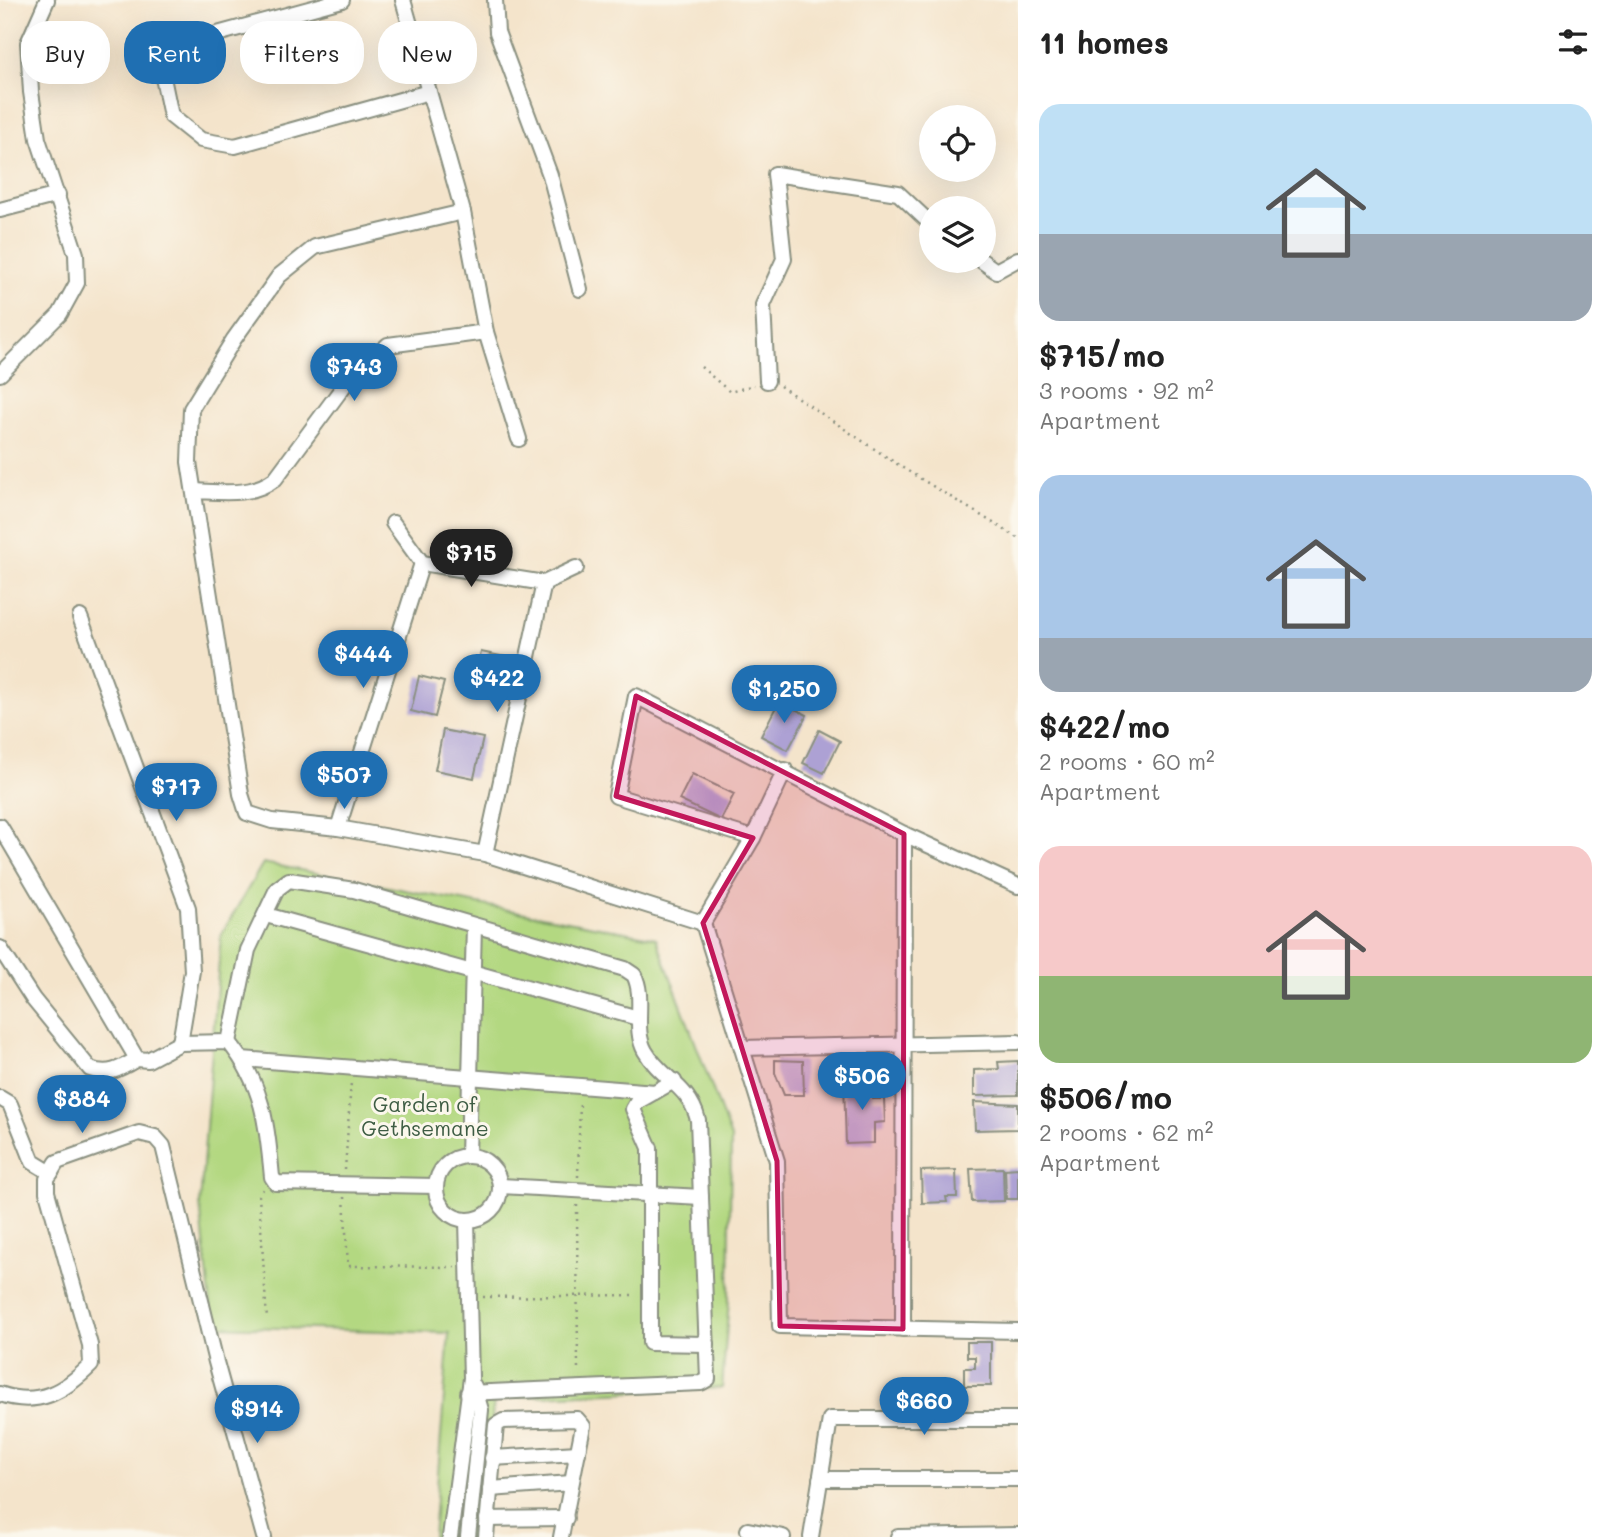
<!DOCTYPE html>
<meta charset="utf-8">
<style>
:root{--surface:#fff;--page:#f6f6f6;--text:#222;--muted:#767676;--accent:#1f6fb2}
body{margin:0;font-family:Mali,sans-serif;background:var(--page);color:var(--text);height:100vh;display:flex;flex-direction:column;font-size:26px;white-space:nowrap}
*{box-sizing:border-box;margin:0}
p{font-size:23px;color:var(--muted)}
.icon{flex:none;width:38px;height:38px;fill:none;stroke:currentColor;stroke-width:2;stroke-linecap:round;stroke-linejoin:round}
.map{position:relative;flex:1;overflow:hidden}
.side{display:flex;flex-direction:column;background:var(--surface);width:595px}
.side>*{flex:none}
.hud{position:absolute;left:21px;top:21px;width:665px;height:63px;display:flex;gap:14px}
.buttons{position:absolute;left:919px;top:105px;display:grid;gap:14px}
.buttons a{display:grid;place-items:center;width:77px;height:77px;border-radius:50%;background:var(--surface);box-shadow:0 7px 28px #0002;font-size:35px}
.price{position:absolute;translate:-50% -60px;padding:0 16px;border-radius:24px;background:var(--accent);color:#fff;font-size:23px;line-height:46px;filter:drop-shadow(0 2px 4px #0008)}
.price::after{content:'';position:absolute;left:50%;top:42px;width:21px;height:16px;margin-left:-10px;background:inherit;clip-path:polygon(0 0,100% 0,50% 100%)}
.price.active{background:#222;color:#fff}
ul{padding:0;list-style:none}
li{display:grid;align-content:center;gap:14px;height:371px;padding:0 21px}
li span{display:grid;place-items:center;height:217px;border-radius:21px;color:#555}
li>.icon{margin-inline-start:auto}
span .icon{width:126px;height:126px;fill:#fffc;stroke-width:1}
li b{font-size:30px}
h2{display:flex;justify-content:space-between;align-items:center;height:84px;padding:0 21px;font-size:30px}
.pill{padding:0 24px;border-radius:28px;background:var(--surface);box-shadow:0 7px 28px #0002;font-size:24px;line-height:63px}
.pill.active{background:var(--accent);color:#fff}
main{display:flex;flex:1;min-height:0}
.map>svg:first-child{display:block}
</style>
<main>
<div class="map">
<svg width="1018" height="1537" viewBox="0 0 1018 1537">
<rect width="100%" height="100%" fill="#fbf7ec"/>
<filter id="ink" filterUnits="userSpaceOnUse"><feTurbulence type="fractalNoise" baseFrequency=".0143" numOctaves="2"/><feDisplacementMap in="SourceGraphic" scale="14" xChannelSelector="R" yChannelSelector="G"/><feConvolveMatrix kernelMatrix="1 2 1 2 8 2 1 2 1" color-interpolation-filters="sRGB"/></filter>
<filter id="wash" filterUnits="userSpaceOnUse"><feTurbulence type="fractalNoise" baseFrequency=".00686" numOctaves="4" result="noise"/><feDisplacementMap in="SourceGraphic" scale="28" xChannelSelector="R" yChannelSelector="G"/><feGaussianBlur stdDeviation="1.57" result="paint"/><feColorMatrix in="noise" values="0 0 0 0 0 0 0 0 0 0 0 0 0 0 0 0 0 1.4 0 .05"/><feComposite in="paint" operator="in"/></filter>
<g filter="url(#wash)">
<rect width="100%" height="100%" fill="#f4e4cb"/>
<path fill="#b3d881" stroke="#698a5a" stroke-width="2" d="M263,863l393,75 75,200 -2,161 -7,89 -228,10 -12,139h-49l16,-204 -236,-7 -13,-122 21,-269z"/>
<g id="blocks">
<g fill="#ada1d4">
<path d="M481,652l25,5 -7,33 -25,-6z"/>
<path d="M419,676l25,6 -9,35 -24,-6z"/>
<path d="M779,701l28,14 -19,35 -27,-14z"/>
<path d="M443,730l40,8 -9,40 -39,-8z"/>
<path d="M819,730l21,11 -16,32 -21,-10z"/>
<path d="M692,774l42,20 -13,26 -42,-20z"/>
<path d="M775,1060l28,1 1,34h-20l-9,-22z"/>
<path d="M1018,1061v34l-44,1v-26l25,-1 -1,-7z"/>
<path d="M872,1081l1,18h11l1,23 -11,1v20l-28,1 -2,-62z"/>
<path d="M974,1102l44,2v25l-43,1z"/>
<path d="M1003,1168l1,33 -32,1 -2,-33z"/>
<path d="M1018,1168v31h-12l-1,-30z"/>
<path d="M956,1170l1,27h-11l1,5 -25,1 -1,-32z"/>
<path d="M967,1342h24v44h-27v-18h11v-11h-8z"/>
</g>
</g>
</g>
<g filter="url(#ink)">
<use href="#blocks" fill-opacity="0" stroke="#8a9080" stroke-width="2"/>
<g fill="none" stroke-linecap="round" stroke-linejoin="round">
<g stroke="#8a9080" stroke-width="18">
<g id="minor">
<path d="M342,0l-147,40 -22,12 -12,16 10,48 30,24 34,6 194,-54"/>
<path d="M403,0l60,212 23,120 33,107"/>
<path d="M495,0l2,32 53,143 30,114"/>
<path d="M0,210l58,-15"/>
<path d="M463,212l-148,35 -36,29 -45,63 -43,70 -2,53 52,332 6,19 25,8 66,7 147,26 218,69 74,238 3,165 238,5"/>
<path d="M982,261l14,10 22,-12"/>
<path d="M0,374l60,-60 17,-31 -1,-29 -38,-115 -7,-47 -3,-49 19,-43"/>
<path d="M767,381l-4,-76 21,-46 -9,-85 123,19 33,31"/>
<path d="M194,491c28,1 57,6 81,-12l71,-96 42,-38 98,-13"/>
<path d="M393,523l29,40 122,20 32,-15"/>
<path d="M80,617l108,291 4,63 -12,72"/>
<path d="M0,826l137,233 11,1 32,-17 49,-1c34,42 38,82 43,135l4,6 160,3"/>
<path d="M338,828l84,-265"/>
<path d="M753,838l-137,-42 20,-100 268,138 114,52"/>
<path d="M485,854l59,-271"/>
<path d="M266,915l372,103"/>
<path d="M703,923l50,-85 32,-68"/>
<path d="M0,948l33,51 57,70c19,7 30,0 47,-10"/>
<path d="M229,1042l19,-92 29,-61 12,-9 65,10 271,79 9,6c12,23 -2,53 11,76 16,28 44,34 53,69l10,259 -7,4 -233,10"/>
<path d="M742,1048l276,-6"/>
<path d="M242,1059l413,33"/>
<path d="M674,1081l-37,21 -4,7 17,39v195l57,1"/>
<path d="M0,1098l10,6 23,58 18,11"/>
<circle cx="468" cy="1188" r="32"/>
<path d="M468,1156l6,-230"/>
<path d="M501,1186l200,11"/>
<path d="M903,1329l1,-495"/>
<path d="M0,1394c38,13 64,-2 91,-29l-1,-20 -43,-153v-13l10,-17 82,-29 16,4 8,9 53,216 48,175"/>
<path d="M492,1458l86,-5"/>
<path d="M820,1479h198"/>
<path d="M490,1489l81,-6"/>
<path d="M487,1519l79,-1"/>
<path d="M748,1530l35,7"/>
<path d="M450,1537l21,-159 -4,-158"/>
<path d="M468,1537l13,-127 -7,-24"/>
<path d="M486,1537l10,-112 7,-4 74,-2 6,7 -22,111"/>
<path d="M811,1537l19,-118h188"/>
<path d="M898,1537l120,-2"/>
</g>
</g>
<g stroke="#8a9080" stroke-width="2.5" stroke-dasharray="2 5" stroke-linecap="butt">
<path d="M701,367l29,25 24,-7"/>
<path d="M780,386l123,82 115,70"/>
<path d="M345,1170l6,-88"/>
<path d="M578,1177l2,-77"/>
<path d="M263,1189l-4,7 8,124"/>
<path d="M344,1197l4,69 107,1"/>
<path d="M577,1205l1,168"/>
<path d="M483,1297l154,-2"/>
</g>
<use href="#minor" stroke="#fff" stroke-width="14"/>
</g>
</g>
<path fill="#c2185b" fill-opacity="0.2" stroke="#c2185b" stroke-width="5" stroke-linejoin="round" d="M636,696l268,138 -1,495 -123,-3 -3,-165 -74,-238 50,-85 -137,-42z"/>
<g text-anchor="middle" dominant-baseline="central" stroke-width="6" stroke-linejoin="round" paint-order="stroke">
<g font-size="21" fill="#3d5c43" stroke="#fbf7ec">
<text x="425" y="1103">Garden of<tspan x="425" dy="24">Gethsemane</tspan></text>
</g>
</g>
</svg>
<div class="buttons">
<a><svg class="icon" aria-label="locate" viewBox="0 0 24 24"><circle cx="12" cy="12" r="6"/><path d="M12 2v4M12 18v4M2 12h4M18 12h4"/></svg></a>
<a><svg class="icon" aria-label="layers" viewBox="0 0 24 24"><path d="M12 4l9 5-9 5-9-5zM3 14l9 5 9-5"/></svg></a>
</div>
<b class="price" style="left:354px;top:403px">$743</b>
<b class="price active" style="left:471px;top:589px">$715</b>
<b class="price" style="left:363px;top:690px">$444</b>
<b class="price" style="left:497px;top:714px">$422</b>
<b class="price" style="left:784px;top:725px">$1,250</b>
<b class="price" style="left:344px;top:811px">$507</b>
<b class="price" style="left:176px;top:823px">$717</b>
<b class="price" style="left:862px;top:1112px">$506</b>
<b class="price" style="left:82px;top:1135px">$884</b>
<b class="price" style="left:924px;top:1437px">$660</b>
<b class="price" style="left:257px;top:1445px">$914</b>
<div class="hud">
<a class="pill">Buy</a>
<a class="pill active">Rent</a>
<a class="pill">Filters</a>
<a class="pill">New</a>
</div>
</div>
<section class="side">
<h2>11 homes<svg class="icon" aria-label="filters" viewBox="0 0 24 24"><path d="M4 7h16M4 17h16"/><circle cx="9" cy="7" r="2"/><circle cx="15" cy="17" r="2"/></svg></h2>
<ul>
<li><span style="background:linear-gradient(#bfe0f5 60%,#9aa5b1 0)"><svg class="icon" aria-label="home" viewBox="0 0 24 24"><path d="M3 11l9-7 9 7M6 9v11h12V9"/></svg></span><div><b>$715/mo</b><p>3 rooms · 92 m²</p><p>Apartment</p></div></li>
<li><span style="background:linear-gradient(#a9c7e8 75%,#9aa5b1 0)"><svg class="icon" aria-label="home" viewBox="0 0 24 24"><path d="M3 11l9-7 9 7M6 9v11h12V9"/></svg></span><div><b>$422/mo</b><p>2 rooms · 60 m²</p><p>Apartment</p></div></li>
<li><span style="background:linear-gradient(#f6c9c9 60%,#8fb573 0)"><svg class="icon" aria-label="home" viewBox="0 0 24 24"><path d="M3 11l9-7 9 7M6 9v11h12V9"/></svg></span><div><b>$506/mo</b><p>2 rooms · 62 m²</p><p>Apartment</p></div></li>
</ul>
</section>
</main>
